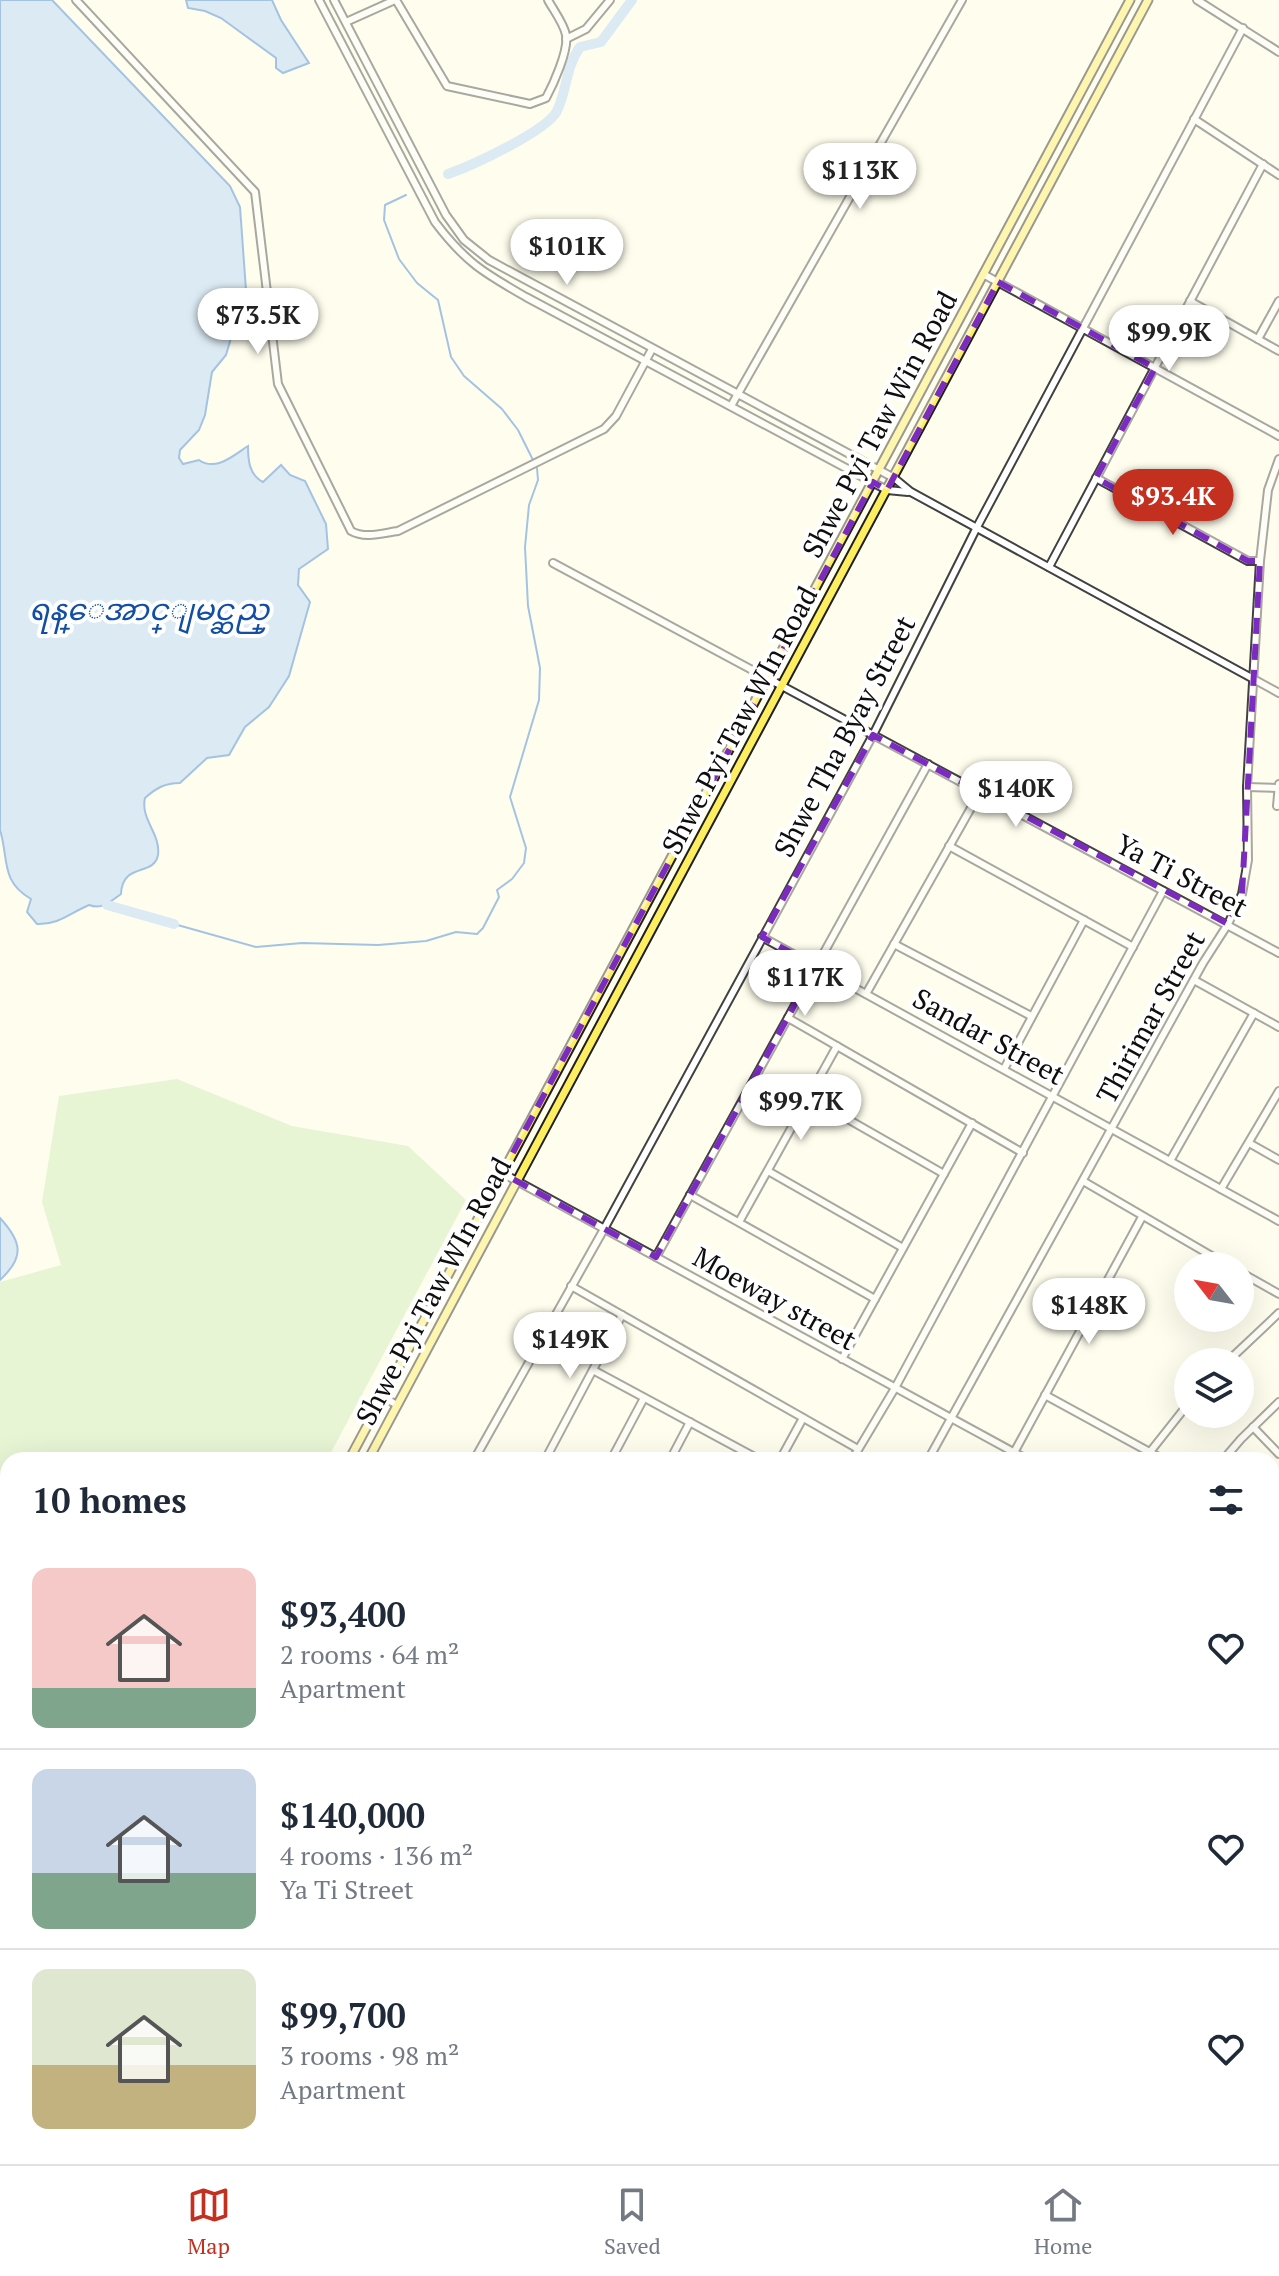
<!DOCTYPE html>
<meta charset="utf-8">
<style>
:root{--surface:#fff;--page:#f6f6f7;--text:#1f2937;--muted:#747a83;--line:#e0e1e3;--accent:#c33020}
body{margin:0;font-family:"PT Serif","Noto Sans Myanmar",serif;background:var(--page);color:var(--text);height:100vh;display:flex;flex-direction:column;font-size:30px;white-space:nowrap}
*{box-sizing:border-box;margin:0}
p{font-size:26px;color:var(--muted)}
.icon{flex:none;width:44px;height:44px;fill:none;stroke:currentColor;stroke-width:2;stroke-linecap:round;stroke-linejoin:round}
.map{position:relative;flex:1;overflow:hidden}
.side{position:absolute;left:0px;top:1452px;width:1280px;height:712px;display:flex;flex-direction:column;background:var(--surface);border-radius:24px 24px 0 0;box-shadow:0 8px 32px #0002}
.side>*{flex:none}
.needle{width:52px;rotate:301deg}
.controls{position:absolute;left:1174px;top:1252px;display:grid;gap:16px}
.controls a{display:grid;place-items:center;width:80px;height:80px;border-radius:50%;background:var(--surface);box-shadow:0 8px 32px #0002;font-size:40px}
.price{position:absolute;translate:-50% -68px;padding:0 18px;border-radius:28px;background:#fff;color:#222;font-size:26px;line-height:52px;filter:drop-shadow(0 2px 4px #0008)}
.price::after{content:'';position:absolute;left:50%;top:48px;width:24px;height:18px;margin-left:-12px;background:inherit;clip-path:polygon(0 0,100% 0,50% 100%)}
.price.on{background:var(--accent);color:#fff}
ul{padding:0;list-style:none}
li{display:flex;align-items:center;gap:24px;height:200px;padding:0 32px}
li+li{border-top:2px solid var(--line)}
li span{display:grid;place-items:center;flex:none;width:224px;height:160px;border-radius:16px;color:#555}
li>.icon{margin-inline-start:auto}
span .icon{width:96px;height:96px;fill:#fffc;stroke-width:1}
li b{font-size:34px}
h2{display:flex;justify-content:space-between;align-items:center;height:96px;padding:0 32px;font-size:34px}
.dock{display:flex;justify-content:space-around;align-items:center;height:112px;border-top:2px solid var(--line);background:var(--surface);font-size:22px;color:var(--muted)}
.dock a{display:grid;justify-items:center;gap:4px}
.dock .on{color:var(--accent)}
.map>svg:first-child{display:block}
</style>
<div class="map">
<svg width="1279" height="2164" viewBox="0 0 1279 2164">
<rect width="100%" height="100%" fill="#fffeee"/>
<path fill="#caebb6" d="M177,1079l115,47 116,20 58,54 -139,260h-319v595l-8,15v-788l61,-17 -19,-63 17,-106z"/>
<g fill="#b1d3f8" stroke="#357dd2" stroke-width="2">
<path d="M0,0h52l178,186 10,21 8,111 -17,20 -5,17 -14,17 -7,43 -6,15 -19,20 -1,8 4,6 16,-4c17,12 35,-5 49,-14 0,14 1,29 15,36l18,-17 9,10 15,6 21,43 2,25 -29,20 -1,16 12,17 -21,74 -20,31 -24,20 -16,28 -22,3 -27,25c-15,0 -24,5 -35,15 -5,21 16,36 13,57 -4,22 -36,7 -37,39 -11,8 -19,16 -32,11 -19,8 -30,20 -52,19l-10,-12 4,-13c-31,-18 -22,-40 -31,-69z"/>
<path d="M186,0h86l9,20 28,43 -26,10 -7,-5v-10l-55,-40 -16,-7 -17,-3z"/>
<path d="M0,1218c22,24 25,39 0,62z"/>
</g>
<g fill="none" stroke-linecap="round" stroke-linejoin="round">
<path stroke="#357dd2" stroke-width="2" d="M174,924l82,23 46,-4 76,2 48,-4 30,-9 21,2 6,-6 16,-31 -2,-7 15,-11 12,-16 2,-15 -16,-51 29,-97 1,-32 -12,-62 -3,-59 4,-42 9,-25 -1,-12 -19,-38 -16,-21 -38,-33 -13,-19 -13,-57 -21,-17 -18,-24 -15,-39 1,-15 21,-10"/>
<g stroke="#b1d3f8" stroke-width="10">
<path d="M448,174c23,-8 99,-43 109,-63 10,-21 9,-45 23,-64l21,-5 31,-42"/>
<path d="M107,905l67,19"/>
</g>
<g stroke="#414141" stroke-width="10">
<g id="minor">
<path d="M76,0l179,192 23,192 73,147c14,8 32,2 47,0l206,-102 12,-13 36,-67"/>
<path d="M319,0l116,222c30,40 49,51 91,75l361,193 21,2"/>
<path d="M334,0l112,215 18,25 25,20 405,218 17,14 368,201"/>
<path d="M396,0l51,86 83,18 16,-6c7,-13 23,-48 20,-63 -2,-11 -12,-24 -18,-35"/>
<path d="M1197,0l82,52"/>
<path d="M346,22l49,-22"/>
<path d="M566,39l20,-10 24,-29"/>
<path d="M1194,119l85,56"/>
<path d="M983,274l296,162"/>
<path d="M1190,301l89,50"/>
<path d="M1258,339l21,-38"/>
<path d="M731,406l231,-406"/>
<path d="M1096,478l152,83h12"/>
<path d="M553,563l726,390"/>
<path d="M1049,567l214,-403"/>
<path d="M1247,787l31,1"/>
<path d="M1277,806l2,-22"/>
<path d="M949,846l184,101"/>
<path d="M762,937l517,284"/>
<path d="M894,944l137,72"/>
<path d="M1194,980l85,47"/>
<path d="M866,994l114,-202"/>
<path d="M788,1018l235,135"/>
<path d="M1004,1069l80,-149"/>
<path d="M809,1097l135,77"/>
<path d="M1249,1143l30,17"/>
<path d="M1170,1161l84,-148"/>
<path d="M768,1171l135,77"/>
<path d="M502,1173l526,287"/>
<path d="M1083,1181l146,85"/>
<path d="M1221,1189l58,-98"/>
<path d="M690,1195l185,104"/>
<path d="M739,1222l98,-176"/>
<path d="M656,1257l272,-493"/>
<path d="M1240,1272l39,22"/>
<path d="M571,1286l287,163"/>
<path d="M842,1359l130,-236"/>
<path d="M1227,1362l52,-49"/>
<path d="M593,1370l167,90"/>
<path d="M1045,1395l119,65"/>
<path d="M383,1397l14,8"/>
<path d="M1253,1427l26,27"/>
<path d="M1150,1452l38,-48"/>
<path d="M474,1460l130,-231 269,-494 104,-208 266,-499"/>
<path d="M545,1460l77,-145"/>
<path d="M611,1460l33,-62"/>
<path d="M670,1460l20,-38"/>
<path d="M780,1460l23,-42"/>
<path d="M852,1460l43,-72 268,-497"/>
<path d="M928,1460l275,-497 25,-39 14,-30 6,-34 -1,-73 13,-226 8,-71 11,-31"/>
<path d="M1010,1460l132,-243"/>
<path d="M1223,1460l18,-21 38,-37"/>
<path d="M1272,1597l7,4"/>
<path d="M0,1661l8,1"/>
<path d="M1272,1679l7,3"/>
<path d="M1272,1742l7,4"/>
<path d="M1272,1807l7,4"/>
<path d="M1272,1874l7,3"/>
<path d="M1272,2029l7,-12"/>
<path d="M1272,2139l7,-13"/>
<path d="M191,2156l15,8"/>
<path d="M333,2156l15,8"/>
<path d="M454,2156l15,8"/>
<path d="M581,2156l14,8"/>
<path d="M699,2156l16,8"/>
<path d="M963,2156l16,8"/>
<path d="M1137,2156l18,8"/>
<path d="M93,2164l5,-8"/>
<path d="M280,2164l4,-8"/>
<path d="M545,2164l5,-8"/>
<path d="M622,2164l5,-8"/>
<path d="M727,2164l4,-8"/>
<path d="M793,2164l4,-8"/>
<path d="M863,2164l5,-8"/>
<path d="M929,2164l4,-8"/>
<path d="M1197,2164l4,-8"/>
<path d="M1258,2164l5,-8"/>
</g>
</g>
<g stroke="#1f1f1f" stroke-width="11">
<g id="major">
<path d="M349,1460l781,-1460"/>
<path d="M368,1460l780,-1460"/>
<path d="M0,2130l8,-15"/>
</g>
</g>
<use href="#minor" stroke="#fff" stroke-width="6"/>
<use href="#major" stroke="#fdee60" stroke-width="7"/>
</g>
<path d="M0 0H1279V2164H0ZM998,282l157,86 -59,110 152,83h12l-18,333 -14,30 -355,-189 -111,202 54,29 -160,291 -154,-84 371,-691 14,8z" fill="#fffeee" fill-opacity=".55" fill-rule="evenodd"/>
<path fill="none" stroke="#7b2cbf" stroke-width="6" stroke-dasharray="16 10" stroke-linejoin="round" d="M998,282l157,86 -59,110 152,83h12l-18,333 -14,30 -355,-189 -111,202 54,29 -160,291 -154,-84 371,-691 14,8z"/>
<g text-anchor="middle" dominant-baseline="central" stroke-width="8" stroke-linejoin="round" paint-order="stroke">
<g font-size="28" fill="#0e0e0e" stroke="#fff">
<text transform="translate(879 424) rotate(-62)">Shwe Pyi Taw Win Road</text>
<text transform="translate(739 720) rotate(-62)">Shwe Pyi Taw WIn Road</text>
<text transform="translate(844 736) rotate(-62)">Shwe Tha Byay Street</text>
<text transform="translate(1182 875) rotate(28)">Ya Ti Street</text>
<text transform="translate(1150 1017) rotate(-61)">Thirimar Street</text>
<text transform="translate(989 1036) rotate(29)">Sandar Street</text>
<text transform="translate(433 1291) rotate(-62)">Shwe Pyi Taw WIn Road</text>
<text transform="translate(775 1298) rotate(29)">Moeway street</text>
</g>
<g font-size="30" font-style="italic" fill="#124fa4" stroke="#fff">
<text x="149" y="609">ရန္ေအာင္ျမင္ဆည္</text>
</g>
</g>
</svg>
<div class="controls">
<a><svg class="needle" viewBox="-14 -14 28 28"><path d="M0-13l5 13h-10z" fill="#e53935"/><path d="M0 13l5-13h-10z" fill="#747a83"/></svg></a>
<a><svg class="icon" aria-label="layers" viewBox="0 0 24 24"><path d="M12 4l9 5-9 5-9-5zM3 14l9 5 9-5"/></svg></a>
</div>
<b class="price" style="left:860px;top:211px">$113K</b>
<b class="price" style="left:567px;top:287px">$101K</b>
<b class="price" style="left:258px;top:356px">$73.5K</b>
<b class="price" style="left:1169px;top:373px">$99.9K</b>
<b class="price on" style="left:1173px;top:537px">$93.4K</b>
<b class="price" style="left:1016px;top:829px">$140K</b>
<b class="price" style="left:805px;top:1018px">$117K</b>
<b class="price" style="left:801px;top:1142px">$99.7K</b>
<b class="price" style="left:1089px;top:1346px">$148K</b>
<b class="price" style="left:570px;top:1380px">$149K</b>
<section class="side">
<h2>10 homes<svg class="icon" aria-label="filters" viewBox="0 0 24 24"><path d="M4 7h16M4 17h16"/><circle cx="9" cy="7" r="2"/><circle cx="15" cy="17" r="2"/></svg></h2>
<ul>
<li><span style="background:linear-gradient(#f6c9c9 75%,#7fa58c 0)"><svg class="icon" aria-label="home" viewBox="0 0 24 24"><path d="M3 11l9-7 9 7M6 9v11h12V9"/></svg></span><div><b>$93,400</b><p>2 rooms · 64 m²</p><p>Apartment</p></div><svg class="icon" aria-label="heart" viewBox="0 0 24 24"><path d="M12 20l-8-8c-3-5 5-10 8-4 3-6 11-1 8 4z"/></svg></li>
<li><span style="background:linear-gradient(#c9d6e8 65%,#7fa58c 0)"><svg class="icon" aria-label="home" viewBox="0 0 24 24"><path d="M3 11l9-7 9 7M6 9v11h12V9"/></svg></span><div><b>$140,000</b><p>4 rooms · 136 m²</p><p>Ya Ti Street</p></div><svg class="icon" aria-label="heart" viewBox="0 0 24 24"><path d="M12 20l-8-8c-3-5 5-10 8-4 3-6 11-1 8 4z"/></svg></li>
<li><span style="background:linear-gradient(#dfe7d0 60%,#c2b280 0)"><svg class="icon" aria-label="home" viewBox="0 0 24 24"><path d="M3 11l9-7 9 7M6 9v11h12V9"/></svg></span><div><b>$99,700</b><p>3 rooms · 98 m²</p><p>Apartment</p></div><svg class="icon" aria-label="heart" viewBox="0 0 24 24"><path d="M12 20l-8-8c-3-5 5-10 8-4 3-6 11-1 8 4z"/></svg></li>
</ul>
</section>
</div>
<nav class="dock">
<a class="on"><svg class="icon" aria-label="map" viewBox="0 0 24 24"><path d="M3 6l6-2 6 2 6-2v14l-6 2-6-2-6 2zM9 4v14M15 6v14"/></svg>Map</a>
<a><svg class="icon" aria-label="saved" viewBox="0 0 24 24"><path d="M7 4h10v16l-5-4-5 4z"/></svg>Saved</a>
<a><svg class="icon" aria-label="home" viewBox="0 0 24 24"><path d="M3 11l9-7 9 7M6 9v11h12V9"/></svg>Home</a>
</nav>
